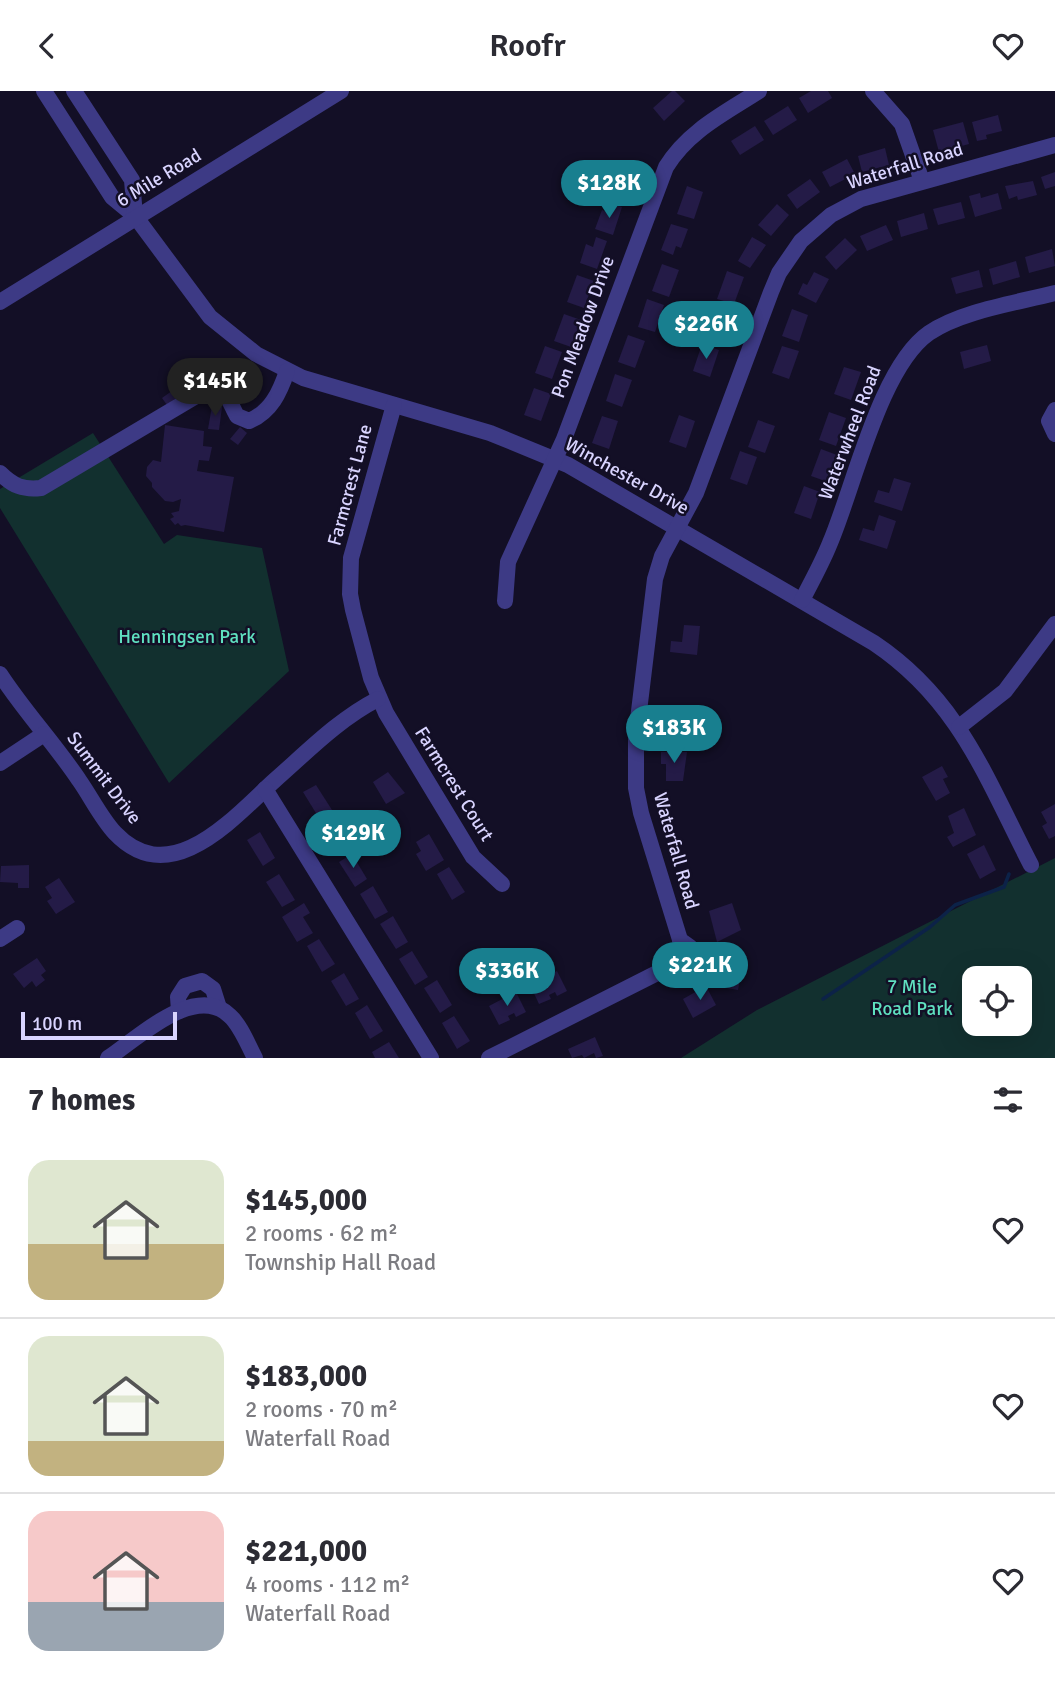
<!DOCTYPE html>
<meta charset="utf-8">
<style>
:root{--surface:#fff;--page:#f2f2f3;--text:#2b2b33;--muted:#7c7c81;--line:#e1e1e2;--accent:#187f8f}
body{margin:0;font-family:Signika,sans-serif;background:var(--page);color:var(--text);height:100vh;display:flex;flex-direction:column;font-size:26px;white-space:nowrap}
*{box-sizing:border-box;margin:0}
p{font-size:23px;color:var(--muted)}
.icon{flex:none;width:38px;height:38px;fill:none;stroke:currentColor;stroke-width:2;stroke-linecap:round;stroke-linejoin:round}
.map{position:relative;height:967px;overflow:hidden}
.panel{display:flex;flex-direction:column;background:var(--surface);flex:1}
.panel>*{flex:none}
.tools{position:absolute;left:962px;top:875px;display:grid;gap:14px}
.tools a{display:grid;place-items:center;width:70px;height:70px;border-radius:14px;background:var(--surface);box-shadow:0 7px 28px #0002;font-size:35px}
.scale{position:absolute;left:21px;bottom:18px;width:156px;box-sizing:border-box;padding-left:7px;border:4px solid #d9d4ff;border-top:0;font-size:19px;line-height:24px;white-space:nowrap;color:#d9d4ff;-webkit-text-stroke:5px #130f26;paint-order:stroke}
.price{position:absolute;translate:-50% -60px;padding:0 16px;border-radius:24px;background:var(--accent);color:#fff;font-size:23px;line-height:46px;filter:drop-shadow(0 2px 4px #0008)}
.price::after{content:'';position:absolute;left:50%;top:42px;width:21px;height:16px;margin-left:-10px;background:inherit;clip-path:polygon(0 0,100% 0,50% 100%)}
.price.current{background:#222;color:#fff}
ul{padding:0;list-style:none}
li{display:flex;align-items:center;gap:21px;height:175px;padding:0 28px}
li+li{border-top:2px solid var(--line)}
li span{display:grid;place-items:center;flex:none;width:196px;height:140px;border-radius:21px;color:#555}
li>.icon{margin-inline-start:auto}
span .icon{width:84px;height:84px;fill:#fffc;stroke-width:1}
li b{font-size:30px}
h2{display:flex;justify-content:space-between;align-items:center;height:84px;padding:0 28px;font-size:30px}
header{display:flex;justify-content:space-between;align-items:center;height:91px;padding:0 28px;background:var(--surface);font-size:32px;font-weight:600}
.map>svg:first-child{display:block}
</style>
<header><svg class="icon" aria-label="back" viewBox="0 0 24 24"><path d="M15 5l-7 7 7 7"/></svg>Roofr<svg class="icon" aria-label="heart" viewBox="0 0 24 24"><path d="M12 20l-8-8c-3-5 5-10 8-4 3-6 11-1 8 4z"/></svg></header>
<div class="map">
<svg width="1055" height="967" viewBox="0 0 1055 967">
<rect width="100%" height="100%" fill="#130f26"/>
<g fill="#12302f" fill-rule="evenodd">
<path d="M93,342l71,111 13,-9 85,13 27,123 -120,112 -169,-275v-19z"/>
<path d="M1055,767v200h-374l76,-48zM975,887h45v46h-45z"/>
</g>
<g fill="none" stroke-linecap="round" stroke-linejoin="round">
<path stroke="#0c2248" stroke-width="3.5" d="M823,908l107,-72 25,-22 49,-18 5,-13"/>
</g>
<g fill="#241b47">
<path d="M672,0h3l10,10 -21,20 -11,-13z"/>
<path d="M811,0h17l4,7 -24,15 -9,-15z"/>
<path d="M788,15l9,14 -24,15 -9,-14z"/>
<path d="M998,24l4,16 -16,4 1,4 -10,2 -5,-19z"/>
<path d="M963,31l6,22 -30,8 -6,-22z"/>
<path d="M755,35l9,14 -24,15 -9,-14z"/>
<path d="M885,57l4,17 -27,7 -4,-16z"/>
<path d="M847,68l8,15 -25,13 -8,-15z"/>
<path d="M1055,81v14l-10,3 -4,-12z"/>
<path d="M810,88l10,13 -23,17 -10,-14z"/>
<path d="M1033,90l4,14 -19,5 -1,-4 -8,3 -4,-13z"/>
<path d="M687,95l16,6 -9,27 -17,-5z"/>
<path d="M980,102l1,5 17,-5 4,16 -27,8 -6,-21z"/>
<path d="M961,111l4,16 -27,7 -5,-16z"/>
<path d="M612,113l10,3 -9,28 -18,-6 7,-19 7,3z"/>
<path d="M777,113l12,11 -18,21 -13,-11z"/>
<path d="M924,122l4,16 -27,8 -4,-16z"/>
<path d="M671,133l17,5 -7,19 -5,-2 -3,9 -12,-5z"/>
<path d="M886,134l7,15 -26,11 -7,-15z"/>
<path d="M596,146l11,4 -10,28 -17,-6 6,-19 7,3z"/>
<path d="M752,146l14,8 -16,23 -12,-7z"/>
<path d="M845,147l12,12 -21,20 -11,-13z"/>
<path d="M1052,158l3,17 -26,7 -4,-16z"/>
<path d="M1016,170l4,16 -27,8 -4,-16z"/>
<path d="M662,173l17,6 -10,27 -17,-6z"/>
<path d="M979,179l4,17 -27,7 -5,-16z"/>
<path d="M727,180l17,6 -10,27 -17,-5z"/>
<path d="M814,181l15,7 -13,24 -18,-9 5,-11 4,2z"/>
<path d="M577,184l17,6 -10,27 -17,-6z"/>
<path d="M647,208l17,6 -9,27 -17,-5z"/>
<path d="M719,217l17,6 -10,27 -17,-5z"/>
<path d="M792,218l16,6 -9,27 -17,-6z"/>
<path d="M564,223l17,6 -10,27 -17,-6z"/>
<path d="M628,244l17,6 -10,27 -17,-6z"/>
<path d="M702,253l17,6 -9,27 -17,-6z"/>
<path d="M987,254l4,16 -27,8 -4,-17z"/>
<path d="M545,255l17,6 -10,27 -17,-6z"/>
<path d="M782,255l17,5 -10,28 -17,-6z"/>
<path d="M844,276l17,5 -10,28 -17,-6z"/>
<path d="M209,282l3,9 -26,9 -19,14 -5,-7 21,-15z"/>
<path d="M615,283l17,6 -10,27 -16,-6z"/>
<path d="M534,297l17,6 -10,27 -17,-6z"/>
<path d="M212,315l10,1 -3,23 -11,-1z"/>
<path d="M829,321l17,6 -10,28 -17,-6z"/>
<path d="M679,324l16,6 -9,27 -17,-6z"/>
<path d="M602,325l16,5 -9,28 -17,-6z"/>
<path d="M758,329l17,6 -10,27 -17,-6z"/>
<path d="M165,334l39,6 -1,15 9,1 -3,14 -10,-1 -2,11 37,6 -10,55 -39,-7 -4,1 -3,-3 -3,2 -5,-6 4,-2 -3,-4 8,-2 2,-12 -8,3 -8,-1 -13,-14v-4l-6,-7 1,-9 6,-7 8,2z"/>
<path d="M240,336l7,6 -9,12 -8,-6z"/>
<path d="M821,358l16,6 -9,27 -17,-6z"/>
<path d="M740,360l17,6 -10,28 -17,-6z"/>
<path d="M894,387l17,5 -9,28 -28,-9 4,-12 11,3z"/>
<path d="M804,395l16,6 -9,27 -17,-6z"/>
<path d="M879,424l17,6 -9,28 -28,-9 4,-12 11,3z"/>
<path d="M684,534l16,1 -3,29 -27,-3 1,-11 11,1z"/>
<path d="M675,615l18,1 -3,31h-28l1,-12 10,1z"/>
<path d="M661,661h26l-4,29h-17v-17h-5z"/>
<path d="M942,675l6,11 -5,2 7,14 -14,8 -14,-24z"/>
<path d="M388,681l17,21 -19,11 -13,-22z"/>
<path d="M316,694l16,25 -13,8 -16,-26z"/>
<path d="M1055,713v32l-6,3 -7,-13 5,-3 -6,-11z"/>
<path d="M964,717l12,27 -23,12 -6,-10 7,-4 -6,-17z"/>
<path d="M337,727l11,17 -5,3 5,9 -12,8 -16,-26z"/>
<path d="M260,741l15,26 -12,8 -16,-26z"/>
<path d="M429,743l15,26 -18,11 -10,-17 5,-3 -5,-9z"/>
<path d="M984,754l12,25 -16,9 -13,-25z"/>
<path d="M352,763l15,25 -12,8 -16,-25z"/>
<path d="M29,774v23h-11v-5l-18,-1 1,-16z"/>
<path d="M449,776l16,25 -13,8 -15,-26z"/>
<path d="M279,783l16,26 -13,7 -16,-25z"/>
<path d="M59,787l16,24 -19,12 -9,-13 5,-3 -7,-11z"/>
<path d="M373,795l15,26 -13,7 -15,-25z"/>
<path d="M304,812l6,10 -7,4 10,16 -16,9 -15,-25z"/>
<path d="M732,812l9,27 -24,12 -8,-31z"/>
<path d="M393,825l15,26 -12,7 -16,-25z"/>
<path d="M319,848l16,25 -13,8 -15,-26z"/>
<path d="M412,860l16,26 -13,8 -16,-26z"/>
<path d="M718,863l26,5 -6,31 -22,-4 3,-13 7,1 2,-8 -12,-2z"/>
<path d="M37,867l9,13 -5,4 4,5 -9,7 -4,-6 -8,7 -11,-14z"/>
<path d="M557,880l10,20 -10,5 -2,-4 -6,3 2,4 -12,5 -9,-19z"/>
<path d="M344,882l15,26 -13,7 -15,-25z"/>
<path d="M437,889l15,25 -12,8 -16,-25z"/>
<path d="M706,895l10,19 -23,13 -10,-19z"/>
<path d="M516,901l10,20 -10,5 -2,-4 -6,3 2,4 -11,5 -10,-19z"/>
<path d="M367,914l16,26 -13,8 -15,-26z"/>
<path d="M454,925l16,25 -13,8 -15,-26z"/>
<path d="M595,946l8,19 -7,2 -2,-5 -10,5 -2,-3 -10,3 -4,-9z"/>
<path d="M389,951l10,16h-24l-3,-6z"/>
</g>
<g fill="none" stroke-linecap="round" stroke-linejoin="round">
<g stroke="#3d3a85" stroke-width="16">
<path d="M44,0l68,106 23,19 75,101 46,37 47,24 187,55 78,32 306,178c85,57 112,135 157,222"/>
<path d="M74,0l58,89 3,36"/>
<path d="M873,0l29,33 20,57"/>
<path d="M0,211l341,-211"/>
<path d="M394,314l-43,153 -1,36 3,16 18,68 15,35 87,144 29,27"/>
<path d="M1055,319l-6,11 6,13"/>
<path d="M0,382c13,13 23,17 41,15l160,-95c27,-7 25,3 36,23l12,5c22,-9 31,-29 38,-50"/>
<path d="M802,509c10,-19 20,-37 28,-57 24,-56 50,-176 99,-210 32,-22 87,-30 126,-40"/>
<path d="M505,510l3,-39 56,-123 102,-272c22,-36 59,-54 93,-76"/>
<path d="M0,583c24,37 55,70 79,106 12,17 22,38 36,53 56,59 119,-16 160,-53 33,-29 64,-61 103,-81"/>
<path d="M959,636l46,-36 50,-67"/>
<path d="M0,672l44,-29"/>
<path d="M265,698l166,269"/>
<path d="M0,848l17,-11"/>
<path d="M665,878l14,3 16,-6 2,-6 -7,-13 -10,-7"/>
<path d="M179,920l-1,-14 7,-11 17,-5 11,8 6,19"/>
<path d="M108,967c30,-20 88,-76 122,-42 11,10 18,29 25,42"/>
<path d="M489,967l176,-89 12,-9 4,-17 -40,-130 -5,-25v-52l19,-157 7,-23 34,-63 75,-201 8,-19 22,-32 30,-26 30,-16 194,-54"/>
</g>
</g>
<g text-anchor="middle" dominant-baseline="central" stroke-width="5" stroke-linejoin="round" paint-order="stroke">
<g font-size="19" fill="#d9d4ff" stroke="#130f26">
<text transform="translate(905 75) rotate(-17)">Waterfall Road</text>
<text transform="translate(159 87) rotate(-31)">6 Mile Road</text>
<text transform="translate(583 236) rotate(-70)">Pon Meadow Drive</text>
<text transform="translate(850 342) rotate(-69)">Waterwheel Road</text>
<text transform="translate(627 385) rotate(29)">Winchester Drive</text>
<text transform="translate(350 394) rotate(-75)">Farmcrest Lane</text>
<text transform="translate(104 687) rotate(53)">Summit Drive</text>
<text transform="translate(454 693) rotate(58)">Farmcrest Court</text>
<text transform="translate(676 760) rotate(74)">Waterfall Road</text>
</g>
<g font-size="19" fill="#5fe0c0" stroke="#130f26">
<text x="187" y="546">Henningsen Park</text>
<text x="912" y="896">7 Mile<tspan x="912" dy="22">Road Park</tspan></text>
</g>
</g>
</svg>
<div class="tools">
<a><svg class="icon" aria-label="locate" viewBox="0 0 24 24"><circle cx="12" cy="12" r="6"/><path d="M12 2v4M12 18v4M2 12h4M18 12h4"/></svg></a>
</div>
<div class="scale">100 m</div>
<b class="price" style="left:609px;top:129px">$128K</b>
<b class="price" style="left:706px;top:270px">$226K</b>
<b class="price current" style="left:215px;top:327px">$145K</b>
<b class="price" style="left:674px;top:674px">$183K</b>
<b class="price" style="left:353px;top:779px">$129K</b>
<b class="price" style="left:700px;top:911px">$221K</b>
<b class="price" style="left:507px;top:917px">$336K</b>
</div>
<section class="panel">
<h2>7 homes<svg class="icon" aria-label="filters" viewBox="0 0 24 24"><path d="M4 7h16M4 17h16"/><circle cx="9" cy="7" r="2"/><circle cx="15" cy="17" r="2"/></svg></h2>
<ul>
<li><span style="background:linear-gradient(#dfe7d0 60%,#c2b280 0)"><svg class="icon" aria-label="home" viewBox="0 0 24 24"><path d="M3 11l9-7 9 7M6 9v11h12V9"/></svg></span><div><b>$145,000</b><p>2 rooms · 62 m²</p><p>Township Hall Road</p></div><svg class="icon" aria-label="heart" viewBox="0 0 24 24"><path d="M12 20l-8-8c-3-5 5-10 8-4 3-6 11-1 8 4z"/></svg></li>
<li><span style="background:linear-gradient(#dfe7d0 75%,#c2b280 0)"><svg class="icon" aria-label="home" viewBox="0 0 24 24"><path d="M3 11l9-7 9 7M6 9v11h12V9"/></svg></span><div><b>$183,000</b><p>2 rooms · 70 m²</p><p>Waterfall Road</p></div><svg class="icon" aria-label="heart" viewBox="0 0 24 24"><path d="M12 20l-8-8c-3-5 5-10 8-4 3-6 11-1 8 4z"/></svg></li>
<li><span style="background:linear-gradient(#f6c9c9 65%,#9aa5b1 0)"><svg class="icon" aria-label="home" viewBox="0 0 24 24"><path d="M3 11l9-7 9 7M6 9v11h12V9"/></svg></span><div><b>$221,000</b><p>4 rooms · 112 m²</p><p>Waterfall Road</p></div><svg class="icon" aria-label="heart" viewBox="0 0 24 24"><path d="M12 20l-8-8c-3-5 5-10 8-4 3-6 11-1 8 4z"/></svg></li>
</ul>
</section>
